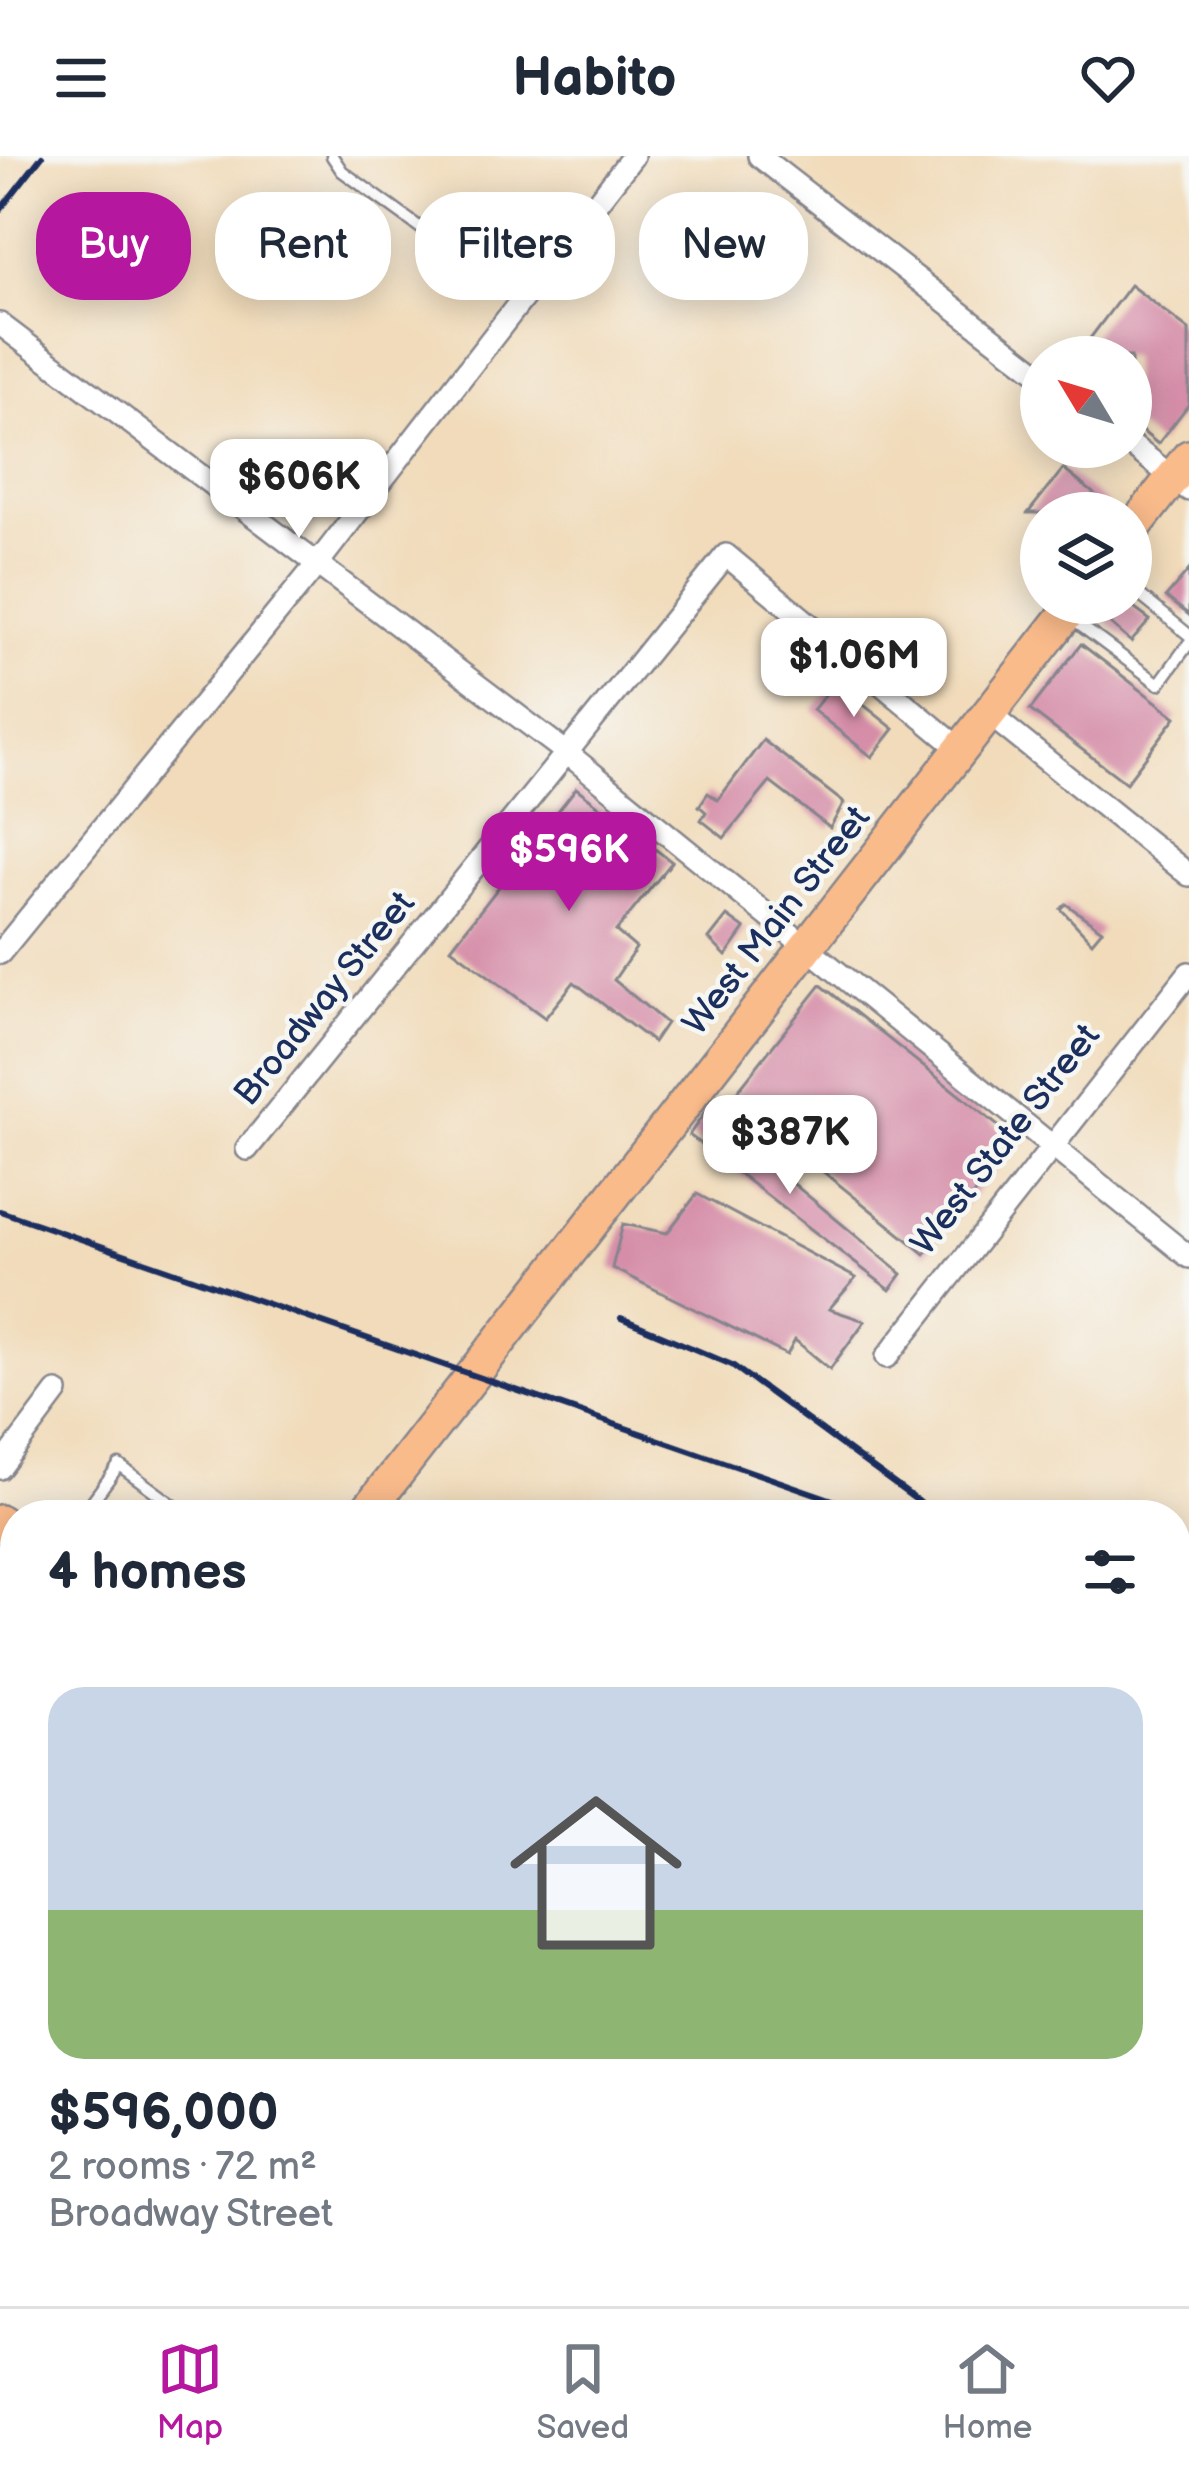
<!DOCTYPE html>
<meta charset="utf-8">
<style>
:root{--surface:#fff;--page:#f2f2f3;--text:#1f2937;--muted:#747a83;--line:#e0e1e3;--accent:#b5179e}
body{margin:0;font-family:"Balsamiq Sans",sans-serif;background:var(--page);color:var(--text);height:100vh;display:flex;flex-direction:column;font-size:45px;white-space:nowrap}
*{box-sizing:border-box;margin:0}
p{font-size:39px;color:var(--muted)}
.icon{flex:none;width:66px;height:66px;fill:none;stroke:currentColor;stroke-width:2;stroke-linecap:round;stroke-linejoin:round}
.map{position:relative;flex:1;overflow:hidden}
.panel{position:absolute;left:0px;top:1344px;width:1191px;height:807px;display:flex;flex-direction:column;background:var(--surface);border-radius:48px 48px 0 0;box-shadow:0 6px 30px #0003}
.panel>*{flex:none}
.guide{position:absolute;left:36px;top:36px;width:1119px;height:108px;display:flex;gap:24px}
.needle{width:78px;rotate:308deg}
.buttons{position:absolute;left:1020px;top:180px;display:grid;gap:24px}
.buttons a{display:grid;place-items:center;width:132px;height:132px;border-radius:50%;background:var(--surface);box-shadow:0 6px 30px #0003;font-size:60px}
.price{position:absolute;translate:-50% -102px;padding:0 27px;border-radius:24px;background:#fff;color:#222;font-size:39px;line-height:78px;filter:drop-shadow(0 3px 6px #0008)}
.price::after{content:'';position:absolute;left:50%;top:72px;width:36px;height:27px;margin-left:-18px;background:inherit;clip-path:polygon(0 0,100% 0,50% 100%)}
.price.on{background:var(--accent);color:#fff}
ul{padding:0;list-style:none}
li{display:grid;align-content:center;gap:24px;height:636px;padding:0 48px}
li+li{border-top:3px solid var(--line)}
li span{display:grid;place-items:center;height:372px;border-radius:36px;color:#555}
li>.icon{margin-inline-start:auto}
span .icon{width:216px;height:216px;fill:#fffc;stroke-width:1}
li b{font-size:51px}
h2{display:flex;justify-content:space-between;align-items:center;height:144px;padding:0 48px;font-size:51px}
.tag{padding:0 42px;border-radius:48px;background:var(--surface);box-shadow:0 6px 30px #0003;font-size:42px;line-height:108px}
.tag.on{background:var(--accent);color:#fff}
header{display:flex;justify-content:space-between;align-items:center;height:156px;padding:0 48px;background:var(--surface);font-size:54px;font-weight:800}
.dock{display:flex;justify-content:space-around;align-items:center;height:168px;border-top:3px solid var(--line);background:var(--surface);font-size:33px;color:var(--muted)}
.dock a{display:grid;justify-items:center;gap:6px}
.dock .on{color:var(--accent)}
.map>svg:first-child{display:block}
</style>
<header><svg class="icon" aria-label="menu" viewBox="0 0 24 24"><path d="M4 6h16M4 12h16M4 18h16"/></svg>Habito<svg class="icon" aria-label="heart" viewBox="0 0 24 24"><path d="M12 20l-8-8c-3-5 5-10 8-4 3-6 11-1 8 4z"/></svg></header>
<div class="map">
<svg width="1189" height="2150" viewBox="0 0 1189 2150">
<rect width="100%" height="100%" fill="#f6f6f2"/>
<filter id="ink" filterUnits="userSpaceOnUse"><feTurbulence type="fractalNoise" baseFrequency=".00833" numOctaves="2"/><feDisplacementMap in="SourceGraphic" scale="24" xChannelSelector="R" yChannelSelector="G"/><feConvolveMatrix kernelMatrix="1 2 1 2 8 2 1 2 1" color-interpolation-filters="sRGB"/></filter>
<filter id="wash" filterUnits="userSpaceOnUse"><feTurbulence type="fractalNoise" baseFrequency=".004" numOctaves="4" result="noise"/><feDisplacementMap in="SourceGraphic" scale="48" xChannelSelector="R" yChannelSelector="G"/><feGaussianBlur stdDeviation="2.7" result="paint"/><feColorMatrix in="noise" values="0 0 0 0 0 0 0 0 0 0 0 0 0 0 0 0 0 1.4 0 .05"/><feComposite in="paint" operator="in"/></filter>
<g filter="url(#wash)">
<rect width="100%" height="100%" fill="#f1dbba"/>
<g id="blocks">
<g fill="#d58da8">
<path d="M1130,129l59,45v74l-31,40 -27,-22v-65h-55z"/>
<path d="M1063,313l44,35 -8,9h-71z"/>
<path d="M1189,414v45l-23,-18z"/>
<path d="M1109,447h18l23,17 -19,22 -31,-27z"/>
<path d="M1081,488l95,73 -50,66 -96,-73z"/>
<path d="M835,526l59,47 -22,28 -59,-47z"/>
<path d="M763,584l81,63 -14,25 -60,-46 -46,56 -23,-18 5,-8 -7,-6 9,-13 10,7z"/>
<path d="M576,632l96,74 -56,69 20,17 -22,32 52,43 -13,19 -79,-60 -29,36 -94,-70z"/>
<path d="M1066,748l36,26 -10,12 -31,-33z"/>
<path d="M727,760l18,13 -19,27 -17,-17z"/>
<path d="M821,829l196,156 -92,113 -193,-156z"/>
<path d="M706,955l196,163 -12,16 -201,-155z"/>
<path d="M697,1038l159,84 -27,31 36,12 -35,48 -35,-29 -8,15 -175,-87 11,-44 44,9z"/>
<path d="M0,1568l15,11v51l-15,-12z"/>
<path d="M0,1674l15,12v80l-15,19z"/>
<path d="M15,1836v138l-8,10 8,6v58l-11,11 -4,-1v-211z"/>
<path d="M0,2109l15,12v15h28l-11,14h-32z"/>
</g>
</g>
</g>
<g filter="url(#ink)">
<use href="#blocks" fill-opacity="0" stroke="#86858c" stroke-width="3"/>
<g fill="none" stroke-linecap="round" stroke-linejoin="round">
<g stroke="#86858c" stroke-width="15">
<g id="lane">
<path d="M332,0l10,15 113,82 47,3 34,26"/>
<path d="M1131,432l58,47"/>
<path d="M1069,461l90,67 30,-41"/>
<path d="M82,1359l37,-50 68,50"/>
<path d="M0,1558l15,-19"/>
<path d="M4,2076l11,-15"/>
<path d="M344,2150l11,-14"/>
</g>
</g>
<g stroke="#86858c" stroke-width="26">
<g id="street">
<path d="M759,0l282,219"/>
<path d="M0,168l567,429 622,504"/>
<path d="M1131,289l58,45"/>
<path d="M989,558l200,161"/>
<path d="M0,797l318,-390 315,-407"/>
<path d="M247,993l479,-594 235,195"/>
<path d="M887,1201l302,-384"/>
<path d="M0,1312l57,-76"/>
<path d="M1176,1812l13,-17"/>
<path d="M0,2073l15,12"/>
<path d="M79,2136l17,14"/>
<path d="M538,2150l11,-14"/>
<path d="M915,2150l11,-14"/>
</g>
</g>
<g stroke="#86858c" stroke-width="34">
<g id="secondary">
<path d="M0,1824l15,-19"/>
<path d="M986,2136l17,14"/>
<path d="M148,2150l10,-14"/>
</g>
</g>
<g stroke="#86858c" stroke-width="38">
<g id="primary">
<path d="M1131,375l58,-74"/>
<path d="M364,1359l711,-912"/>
<path d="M0,1366l15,12"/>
</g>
</g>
<use href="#lane" stroke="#fff" stroke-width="10"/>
<use href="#street" stroke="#fff" stroke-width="21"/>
<use href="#secondary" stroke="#fde4d1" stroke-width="30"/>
<use href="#primary" stroke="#fabb8b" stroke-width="33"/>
<g stroke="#1b2f5e" stroke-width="6">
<path d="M0,54l42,-54"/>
<path d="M0,1055l876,304"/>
<path d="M621,1162l111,47 205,150"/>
<path d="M1176,1472l13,6"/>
</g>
</g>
</g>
<g text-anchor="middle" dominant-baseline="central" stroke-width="9" stroke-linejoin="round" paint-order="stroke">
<g font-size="36" fill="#1b2f5e" stroke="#f6f6f2">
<text transform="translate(777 765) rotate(-52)">West Main Street</text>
<text transform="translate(325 843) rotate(-51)">Broadway Street</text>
<text transform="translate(1006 984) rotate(-52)">West State Street</text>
</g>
</g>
</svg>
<div class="buttons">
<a><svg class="needle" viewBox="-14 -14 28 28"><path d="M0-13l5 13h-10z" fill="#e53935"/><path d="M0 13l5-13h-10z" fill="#747a83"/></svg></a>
<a><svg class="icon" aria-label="layers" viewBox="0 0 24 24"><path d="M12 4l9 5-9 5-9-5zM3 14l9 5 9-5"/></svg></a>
</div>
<b class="price" style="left:299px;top:385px">$606K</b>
<b class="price" style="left:854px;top:564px">$1.06M</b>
<b class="price on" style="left:569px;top:758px">$596K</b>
<b class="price" style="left:790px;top:1041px">$387K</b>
<div class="guide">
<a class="tag on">Buy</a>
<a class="tag">Rent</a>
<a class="tag">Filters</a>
<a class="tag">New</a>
</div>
<section class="panel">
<h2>4 homes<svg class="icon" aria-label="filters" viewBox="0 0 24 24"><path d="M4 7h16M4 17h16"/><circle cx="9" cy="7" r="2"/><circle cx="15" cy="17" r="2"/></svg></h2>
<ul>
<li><span style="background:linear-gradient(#c9d6e8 60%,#8fb573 0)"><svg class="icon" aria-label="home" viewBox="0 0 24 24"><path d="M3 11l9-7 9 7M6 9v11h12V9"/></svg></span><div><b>$596,000</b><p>2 rooms · 72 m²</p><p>Broadway Street</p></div></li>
</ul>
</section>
</div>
<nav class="dock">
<a class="on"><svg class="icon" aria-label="map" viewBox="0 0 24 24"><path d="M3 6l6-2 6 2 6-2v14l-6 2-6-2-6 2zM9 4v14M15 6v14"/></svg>Map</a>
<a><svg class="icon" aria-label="saved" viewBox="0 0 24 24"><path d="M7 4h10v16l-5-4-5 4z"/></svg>Saved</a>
<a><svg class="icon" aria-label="home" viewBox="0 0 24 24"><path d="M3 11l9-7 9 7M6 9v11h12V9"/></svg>Home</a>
</nav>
